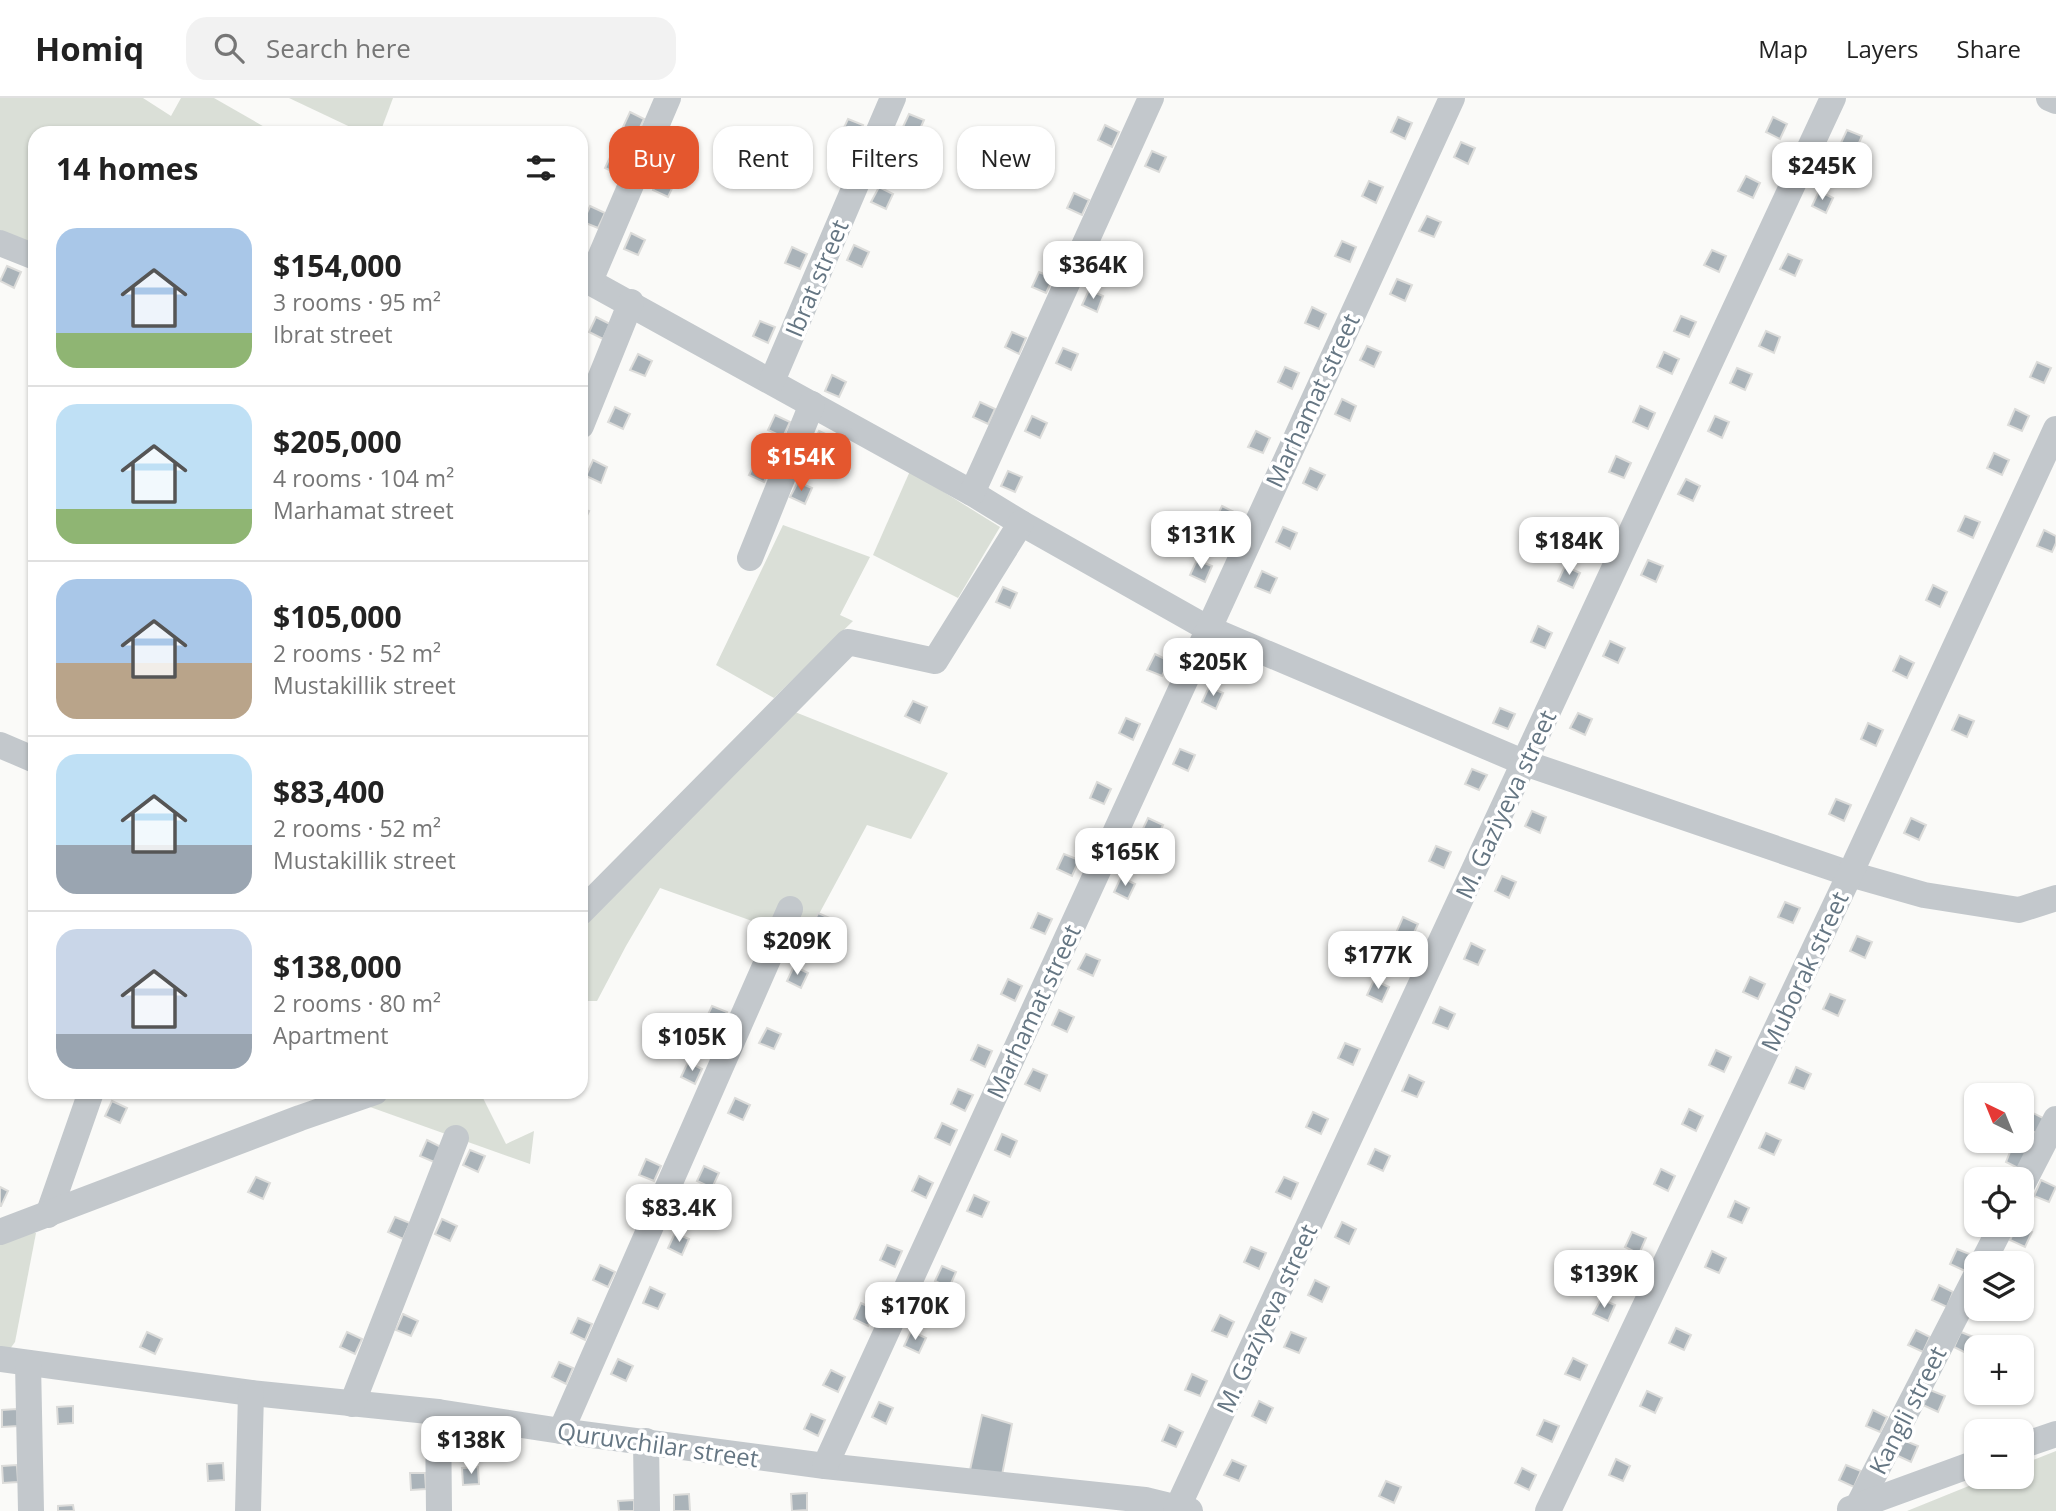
<!DOCTYPE html>
<meta charset="utf-8">
<style>
:root{--surface:#fff;--page:#f2f2f2;--text:#222;--muted:#767676;--line:#e0e0e0;--accent:#e4572e}
body{margin:0;font-family:"Open Sans",sans-serif;background:var(--page);color:var(--text);height:100vh;display:flex;flex-direction:column;font-size:26px;white-space:nowrap}
*{box-sizing:border-box;margin:0}
p{font-size:23px;color:var(--muted)}
.icon{flex:none;width:38px;height:38px;fill:none;stroke:currentColor;stroke-width:2;stroke-linecap:round;stroke-linejoin:round}
.map{position:relative;flex:1;overflow:hidden}
.panel{position:absolute;left:28px;top:28px;width:560px;height:973px;display:flex;flex-direction:column;background:var(--surface);border-radius:21px;box-shadow:0 2px 5px #0004}
.panel>*{flex:none}
.hud{position:absolute;left:609px;top:28px;width:665px;height:63px;display:flex;gap:14px}
.needle{width:46px;rotate:317deg}
.controls{position:absolute;left:1964px;top:985px;display:grid;gap:14px}
.controls a{display:grid;place-items:center;width:70px;height:70px;border-radius:14px;background:var(--surface);box-shadow:0 2px 5px #0004;font-size:35px}
.price{position:absolute;translate:-50% -60px;padding:0 16px;border-radius:14px;background:#fff;color:#222;font-size:23px;line-height:46px;filter:drop-shadow(0 2px 4px #0008)}
.price::after{content:'';position:absolute;left:50%;top:42px;width:21px;height:16px;margin-left:-10px;background:inherit;clip-path:polygon(0 0,100% 0,50% 100%)}
.price.on{background:var(--accent);color:#fff}
ul{padding:0;list-style:none}
li{display:flex;align-items:center;gap:21px;height:175px;padding:0 28px}
li+li{border-top:2px solid var(--line)}
li span{display:grid;place-items:center;flex:none;width:196px;height:140px;border-radius:21px;color:#555}
li>.icon{margin-inline-start:auto}
span .icon{width:84px;height:84px;fill:#fffc;stroke-width:1}
li b{font-size:30px}
h2{display:flex;justify-content:space-between;align-items:center;height:84px;padding:0 28px;font-size:30px}
.chip{padding:0 24px;border-radius:21px;background:var(--surface);box-shadow:0 2px 5px #0004;font-size:24px;line-height:63px}
.chip.on{background:var(--accent);color:#fff}
header{display:flex;align-items:center;gap:42px;box-sizing:border-box;height:98px;padding:0 35px;background:var(--surface);border-bottom:2px solid var(--line)}
header strong{font-size:33px}
nav{display:flex;gap:38px;margin-inline-start:auto;font-size:24px}
.search{width:490px;height:63px;background:var(--page);display:flex;align-items:center;gap:18px;box-sizing:border-box;padding:0 24px;border-radius:21px;color:var(--muted);font-size:26px}
.map>svg:first-child{display:block}
</style>
<header>
<strong>Homiq</strong>
<div class="search"><svg class="icon" aria-label="search" viewBox="0 0 24 24"><circle cx="10" cy="10" r="6"/><path d="M15 15l6 6"/></svg>Search here</div>
<nav><a>Map</a><a>Layers</a><a>Share</a></nav>
</header>
<div class="map">
<svg width="2056" height="1413" viewBox="0 0 2056 1413">
<rect width="100%" height="100%" fill="#fafaf8"/>
<g fill="#dadfd7">
<path d="M0,0h143l28,18 10,-18h33l61,35h-240v113l-35,-16z"/>
<path d="M289,0h104l-13,35h-17z"/>
<path d="M910,373l90,56 -42,71 -85,-43z"/>
<path d="M783,427l87,32 -30,58 13,6 -79,77 -58,-33z"/>
<path d="M795,614l153,61 -37,66 -44,-14 -62,115 -145,-52 -34,58 -29,55h-11l-5,-11v-62z"/>
<path d="M393,994h87l26,52 28,-13 -4,33 -160,-57z"/>
<path d="M25,1135h11l-21,109 -8,11 -7,-2v-110z"/>
<path d="M2056,1353v60h-149l84,-34h30v-12z"/>
</g>
<g fill="#aab3b9" stroke="#dcdcda" stroke-width="2">
<path d="M630,14l14,7 -7,15 -14,-7z"/>
<path d="M909,16l15,6 -7,16 -15,-7z"/>
<path d="M1398,19l14,6 -7,16 -14,-7z"/>
<path d="M1773,19l14,7 -7,15 -14,-7z"/>
<path d="M848,21l15,6 -7,16 -15,-7z"/>
<path d="M1105,27l14,7 -7,15 -14,-7z"/>
<path d="M1847,32l15,6 -7,16 -15,-7z"/>
<path d="M1461,44l14,6 -7,16 -14,-7z"/>
<path d="M1152,53l14,6 -7,15 -14,-6z"/>
<path d="M612,55l15,7 -7,15 -15,-7z"/>
<path d="M660,77l15,7 -7,15 -15,-7z"/>
<path d="M1746,78l14,7 -7,15 -15,-7z"/>
<path d="M1369,83l14,6 -7,16 -14,-7z"/>
<path d="M879,89l14,7 -7,15 -15,-7z"/>
<path d="M1819,93l14,7 -7,15 -14,-7z"/>
<path d="M1074,95l15,7 -7,15 -15,-7z"/>
<path d="M590,108l15,7 -7,15 -15,-6z"/>
<path d="M1427,118l14,6 -7,15 -15,-6z"/>
<path d="M631,135l14,7 -7,15 -14,-6z"/>
<path d="M1342,143l14,6 -6,15 -15,-6z"/>
<path d="M854,147l15,7 -7,15 -15,-7z"/>
<path d="M792,149l15,7 -7,15 -15,-6z"/>
<path d="M1712,152l14,6 -7,16 -15,-7z"/>
<path d="M1788,156l14,6 -7,16 -15,-7z"/>
<path d="M7,168l14,6 -7,16 -14,-7z"/>
<path d="M1039,174l14,6 -7,15 -14,-6z"/>
<path d="M1397,181l15,6 -7,16 -15,-7z"/>
<path d="M1089,192l14,6 -6,16 -15,-7z"/>
<path d="M1312,209l14,7 -7,15 -14,-6z"/>
<path d="M1681,218l15,6 -7,15 -15,-6z"/>
<path d="M596,219l14,7 -7,15 -14,-7z"/>
<path d="M760,223l15,6 -7,16 -15,-7z"/>
<path d="M1766,233l14,6 -6,16 -15,-7z"/>
<path d="M1012,234l14,6 -7,16 -14,-7z"/>
<path d="M1367,248l14,6 -7,15 -14,-7z"/>
<path d="M1063,250l15,6 -7,16 -15,-7z"/>
<path d="M1664,254l15,7 -7,15 -15,-7z"/>
<path d="M638,256l14,7 -7,15 -15,-6z"/>
<path d="M2037,264l14,6 -7,15 -14,-6z"/>
<path d="M1285,269l14,6 -7,16 -14,-7z"/>
<path d="M1737,270l15,6 -7,16 -15,-7z"/>
<path d="M832,277l14,7 -7,15 -14,-6z"/>
<path d="M1342,301l14,7 -6,15 -15,-7z"/>
<path d="M980,304l15,7 -7,15 -15,-7z"/>
<path d="M1640,308l15,7 -7,16 -15,-7z"/>
<path d="M615,309l15,7 -7,15 -15,-7z"/>
<path d="M2015,311l14,7 -7,15 -14,-6z"/>
<path d="M775,317l15,7 -7,15 -15,-7z"/>
<path d="M1032,318l15,7 -7,15 -15,-7z"/>
<path d="M1715,318l14,6 -7,16 -14,-7z"/>
<path d="M819,333l15,7 -7,15 -15,-7z"/>
<path d="M1256,333l14,7 -7,15 -15,-6z"/>
<path d="M1994,355l15,7 -7,15 -15,-7z"/>
<path d="M1616,358l15,7 -7,15 -15,-6z"/>
<path d="M593,362l14,7 -6,16 -15,-7z"/>
<path d="M757,362l14,6 -7,16 -15,-7z"/>
<path d="M1310,370l15,7 -8,15 -14,-7z"/>
<path d="M1008,373l14,6 -7,15 -14,-6z"/>
<path d="M1686,381l14,7 -7,15 -15,-7z"/>
<path d="M798,384l14,6 -7,16 -15,-7z"/>
<path d="M1222,408l14,7 -7,15 -14,-7z"/>
<path d="M581,410l8,3 -7,16 -1,-1z"/>
<path d="M1965,418l15,6 -7,16 -15,-7z"/>
<path d="M1584,428l15,6 -7,16 -15,-7z"/>
<path d="M1283,429l14,6 -7,16 -14,-7z"/>
<path d="M2044,432l12,6v7l-4,9 -15,-6z"/>
<path d="M1197,462l15,6 -7,16 -15,-7z"/>
<path d="M1648,462l15,6 -7,16 -15,-7z"/>
<path d="M1565,468l15,7 -7,15 -15,-7z"/>
<path d="M1262,473l15,7 -7,15 -15,-6z"/>
<path d="M1933,487l14,7 -7,15 -14,-7z"/>
<path d="M1003,489l14,6 -7,15 -14,-6z"/>
<path d="M1538,528l14,7 -7,15 -14,-6z"/>
<path d="M1610,543l15,7 -7,15 -15,-7z"/>
<path d="M1155,556l14,7 -7,15 -15,-6z"/>
<path d="M1900,558l14,7 -7,15 -14,-7z"/>
<path d="M1209,589l14,6 -7,16 -14,-7z"/>
<path d="M913,603l14,6 -7,16 -15,-7z"/>
<path d="M1500,610l15,6 -7,15 -15,-6z"/>
<path d="M1578,615l14,6 -7,16 -15,-7z"/>
<path d="M1959,617l15,6 -7,16 -15,-7z"/>
<path d="M1126,620l14,6 -7,16 -14,-7z"/>
<path d="M1868,625l15,7 -7,16 -15,-7z"/>
<path d="M1180,651l15,6 -7,16 -15,-7z"/>
<path d="M1472,671l15,6 -8,15 -14,-6z"/>
<path d="M1097,684l14,7 -7,15 -14,-6z"/>
<path d="M1836,701l15,6 -7,16 -15,-7z"/>
<path d="M1532,713l14,6 -6,16 -15,-7z"/>
<path d="M1148,720l15,7 -7,15 -15,-7z"/>
<path d="M1911,720l15,7 -7,15 -15,-7z"/>
<path d="M1436,748l15,6 -7,16 -15,-7z"/>
<path d="M1064,756l15,6 -7,16 -15,-7z"/>
<path d="M1502,778l14,6 -7,16 -14,-7z"/>
<path d="M1121,779l14,7 -7,15 -14,-7z"/>
<path d="M1785,804l15,6 -7,15 -15,-6z"/>
<path d="M818,815l14,6 -7,16 -14,-7z"/>
<path d="M1038,815l14,6 -7,15 -14,-6z"/>
<path d="M1403,819l15,7 -7,15 -15,-6z"/>
<path d="M1857,838l15,6 -7,16 -15,-7z"/>
<path d="M1471,845l14,7 -7,15 -14,-6z"/>
<path d="M1086,856l14,6 -7,16 -15,-7z"/>
<path d="M794,868l14,7 -7,15 -14,-7z"/>
<path d="M1750,879l15,7 -7,15 -15,-7z"/>
<path d="M1008,881l14,7 -7,15 -14,-7z"/>
<path d="M1374,882l15,7 -7,15 -15,-7z"/>
<path d="M1830,896l15,6 -7,16 -15,-7z"/>
<path d="M712,908l15,6 -7,16 -15,-7z"/>
<path d="M1440,909l15,7 -7,15 -15,-6z"/>
<path d="M1059,912l15,7 -7,15 -15,-7z"/>
<path d="M767,930l14,6 -7,15 -15,-6z"/>
<path d="M1345,945l15,6 -7,16 -15,-7z"/>
<path d="M978,947l14,6 -7,16 -14,-7z"/>
<path d="M1716,952l15,7 -7,15 -15,-7z"/>
<path d="M688,964l14,7 -7,15 -14,-7z"/>
<path d="M1796,969l15,7 -7,15 -15,-6z"/>
<path d="M1033,971l14,6 -7,16 -15,-7z"/>
<path d="M1409,977l15,7 -7,15 -15,-6z"/>
<path d="M958,991l15,6 -8,16 -14,-7z"/>
<path d="M735,1000l15,7 -7,15 -15,-7z"/>
<path d="M112,1003l15,7 -7,15 -15,-7z"/>
<path d="M1689,1011l14,7 -7,15 -14,-7z"/>
<path d="M1313,1014l15,7 -7,15 -15,-7z"/>
<path d="M2031,1014l14,7 -7,15 -14,-7z"/>
<path d="M942,1025l15,7 -7,15 -15,-7z"/>
<path d="M1766,1035l15,7 -7,15 -15,-7z"/>
<path d="M1002,1036l15,7 -7,16 -15,-7z"/>
<path d="M427,1042l14,7 -7,15 -14,-6z"/>
<path d="M2012,1049l15,6 -7,16 -14,-7z"/>
<path d="M1375,1051l15,7 -7,15 -15,-7z"/>
<path d="M470,1052l15,6 -7,16 -15,-7z"/>
<path d="M646,1061l15,7 -7,15 -15,-6z"/>
<path d="M704,1068l15,7 -7,15 -15,-7z"/>
<path d="M1661,1071l14,7 -7,15 -14,-7z"/>
<path d="M919,1078l14,7 -7,15 -14,-7z"/>
<path d="M256,1079l14,6 -7,16 -15,-7z"/>
<path d="M1284,1079l14,6 -7,16 -15,-7z"/>
<path d="M2041,1082l15,7 -7,15 -15,-6z"/>
<path d="M0,1089l8,4 -7,15h-1z"/>
<path d="M974,1097l15,7 -7,15 -15,-6z"/>
<path d="M1735,1103l14,7 -7,15 -14,-6z"/>
<path d="M395,1119l15,6 -7,16 -15,-7z"/>
<path d="M442,1121l15,7 -7,15 -15,-7z"/>
<path d="M1342,1124l14,7 -7,15 -14,-7z"/>
<path d="M2017,1127l15,7 -7,15 -15,-7z"/>
<path d="M1632,1134l14,6 -7,16 -14,-7z"/>
<path d="M675,1135l14,6 -7,16 -14,-7z"/>
<path d="M887,1147l15,6 -7,16 -15,-7z"/>
<path d="M1251,1149l15,6 -7,16 -15,-7z"/>
<path d="M1957,1151l15,6 -7,16 -15,-7z"/>
<path d="M1712,1153l14,7 -7,15 -14,-6z"/>
<path d="M600,1167l15,7 -7,15 -15,-7z"/>
<path d="M942,1168l14,6 -7,16 -14,-7z"/>
<path d="M1315,1182l14,7 -7,15 -14,-7z"/>
<path d="M1939,1187l14,7 -6,15 -15,-7z"/>
<path d="M650,1189l15,7 -7,15 -15,-6z"/>
<path d="M1601,1201l14,6 -7,16 -15,-7z"/>
<path d="M861,1205l14,7 -7,16 -14,-7z"/>
<path d="M403,1216l15,7 -7,15 -15,-6z"/>
<path d="M1220,1217l14,7 -7,15 -15,-6z"/>
<path d="M578,1220l14,6 -7,16 -14,-7z"/>
<path d="M1676,1230l15,7 -7,15 -15,-7z"/>
<path d="M1916,1232l14,7 -7,15 -15,-7z"/>
<path d="M911,1233l15,7 -7,15 -15,-7z"/>
<path d="M147,1234l15,7 -7,15 -15,-7z"/>
<path d="M347,1234l15,7 -7,15 -15,-7z"/>
<path d="M1291,1234l15,6 -7,15 -15,-6z"/>
<path d="M1961,1234l15,6 -8,16 -14,-7z"/>
<path d="M1573,1260l14,7 -7,15 -15,-6z"/>
<path d="M618,1261l15,7 -7,15 -15,-7z"/>
<path d="M559,1264l14,6 -7,16 -14,-7z"/>
<path d="M831,1272l14,7 -7,15 -15,-7z"/>
<path d="M1192,1276l15,7 -7,15 -15,-6z"/>
<path d="M1930,1292l15,6 -7,16 -15,-7z"/>
<path d="M1647,1293l15,7 -7,15 -15,-7z"/>
<path d="M1259,1303l14,7 -7,15 -14,-7z"/>
<path d="M879,1304l14,6 -7,16 -14,-7z"/>
<path d="M73,1308v17l-15,1 -1,-17z"/>
<path d="M17,1311l1,17 -16,1v-17z"/>
<path d="M1873,1312l14,7 -7,15 -14,-6z"/>
<path d="M811,1316l14,6 -7,16 -14,-7z"/>
<path d="M982,1317l30,9 -10,51 -32,-5z"/>
<path d="M1544,1322l15,6 -7,16 -15,-7z"/>
<path d="M1169,1327l14,7 -7,15 -14,-6z"/>
<path d="M1903,1342l15,6 -7,16 -15,-7z"/>
<path d="M1616,1361l14,7 -7,15 -14,-6z"/>
<path d="M1232,1362l14,6 -7,15 -15,-6z"/>
<path d="M223,1365l1,17 -16,1 -1,-17z"/>
<path d="M17,1367l1,17 -15,1 -1,-17z"/>
<path d="M1846,1367l15,6 -7,16 -15,-7z"/>
<path d="M478,1369l1,17 -16,1 -1,-17z"/>
<path d="M1522,1370l14,7 -7,15 -14,-7z"/>
<path d="M410,1375h15l1,16 -15,1z"/>
<path d="M1386,1383l15,6 -7,16 -15,-7z"/>
<path d="M807,1395v17l-15,1 -1,-17z"/>
<path d="M689,1396l1,17h-16v-16z"/>
<path d="M634,1402v11h-15l-1,-10z"/>
<path d="M73,1407l1,6h-16v-5z"/>
</g>
<g fill="none" stroke-linecap="round" stroke-linejoin="round">
<g stroke="#c3c8cc" stroke-width="26">
<path d="M2049,0l7,3"/>
<path d="M0,145l35,14"/>
<path d="M581,179l391,216 49,30 186,105 318,135 325,111 74,21 95,15 37,-12"/>
<path d="M590,183l78,-183"/>
<path d="M772,283l121,-283"/>
<path d="M581,328l50,-124"/>
<path d="M972,395l179,-395"/>
<path d="M750,460l62,-154"/>
<path d="M0,647l35,15"/>
<path d="M581,814l267,-270 87,19 86,-138"/>
<path d="M2021,1089l35,-68"/>
<path d="M48,1117l43,-123"/>
<path d="M0,1134l300,-114 75,-26"/>
<path d="M1982,1166l20,-39"/>
<path d="M0,1261l251,34 187,19 123,19 264,35 320,34 45,11"/>
<path d="M28,1265l3,148"/>
<path d="M352,1306l104,-266"/>
<path d="M438,1314l1,99"/>
<path d="M561,1333l229,-522"/>
<path d="M646,1343l1,70"/>
<path d="M2021,1348l35,-12"/>
<path d="M825,1368l627,-1368"/>
<path d="M1858,1408l118,-230"/>
<path d="M1850,1411l126,-46"/>
<path d="M248,1413l3,-118"/>
<path d="M1176,1413l657,-1413"/>
<path d="M1548,1413l302,-637 206,-445"/>
</g>
</g>
<g text-anchor="middle" dominant-baseline="central" stroke-width="7" stroke-linejoin="round" paint-order="stroke">
<g font-size="24" fill="#657683" stroke="#fff">
<text transform="translate(816 180) rotate(-67)">Ibrat street</text>
<text transform="translate(1312 302) rotate(-65)">Marhamat street</text>
<text transform="translate(1505 706) rotate(-65)">M. Gaziyeva street</text>
<text transform="translate(1804 873) rotate(-65)">Muborak street</text>
<text transform="translate(1033 913) rotate(-65)">Marhamat street</text>
<text transform="translate(1266 1220) rotate(-65)">M. Gaziyeva street</text>
<text transform="translate(1907 1312) rotate(-63)">Kangli street</text>
<text transform="translate(658 1346) rotate(8)">Quruvchilar street</text>
</g>
</g>
</svg>
<div class="controls">
<a><svg class="needle" viewBox="-14 -14 28 28"><path d="M0-13l5 13h-10z" fill="#e53935"/><path d="M0 13l5-13h-10z" fill="#767676"/></svg></a>
<a><svg class="icon" aria-label="locate" viewBox="0 0 24 24"><circle cx="12" cy="12" r="6"/><path d="M12 2v4M12 18v4M2 12h4M18 12h4"/></svg></a>
<a><svg class="icon" aria-label="layers" viewBox="0 0 24 24"><path d="M12 4l9 5-9 5-9-5zM3 14l9 5 9-5"/></svg></a>
<a>+</a>
<a>−</a>
</div>
<b class="price" style="left:1822px;top:104px">$245K</b>
<b class="price" style="left:1093px;top:203px">$364K</b>
<b class="price on" style="left:801px;top:395px">$154K</b>
<b class="price" style="left:1201px;top:473px">$131K</b>
<b class="price" style="left:1569px;top:479px">$184K</b>
<b class="price" style="left:1213px;top:600px">$205K</b>
<b class="price" style="left:1125px;top:790px">$165K</b>
<b class="price" style="left:797px;top:879px">$209K</b>
<b class="price" style="left:1378px;top:893px">$177K</b>
<b class="price" style="left:692px;top:975px">$105K</b>
<b class="price" style="left:679px;top:1146px">$83.4K</b>
<b class="price" style="left:1604px;top:1212px">$139K</b>
<b class="price" style="left:915px;top:1244px">$170K</b>
<b class="price" style="left:471px;top:1378px">$138K</b>
<div class="hud">
<a class="chip on">Buy</a>
<a class="chip">Rent</a>
<a class="chip">Filters</a>
<a class="chip">New</a>
</div>
<section class="panel">
<h2>14 homes<svg class="icon" aria-label="filters" viewBox="0 0 24 24"><path d="M4 7h16M4 17h16"/><circle cx="9" cy="7" r="2"/><circle cx="15" cy="17" r="2"/></svg></h2>
<ul>
<li><span style="background:linear-gradient(#a9c7e8 75%,#8fb573 0)"><svg class="icon" aria-label="home" viewBox="0 0 24 24"><path d="M3 11l9-7 9 7M6 9v11h12V9"/></svg></span><div><b>$154,000</b><p>3 rooms · 95 m²</p><p>Ibrat street</p></div></li>
<li><span style="background:linear-gradient(#bfe0f5 75%,#8fb573 0)"><svg class="icon" aria-label="home" viewBox="0 0 24 24"><path d="M3 11l9-7 9 7M6 9v11h12V9"/></svg></span><div><b>$205,000</b><p>4 rooms · 104 m²</p><p>Marhamat street</p></div></li>
<li><span style="background:linear-gradient(#a9c7e8 60%,#b9a48a 0)"><svg class="icon" aria-label="home" viewBox="0 0 24 24"><path d="M3 11l9-7 9 7M6 9v11h12V9"/></svg></span><div><b>$105,000</b><p>2 rooms · 52 m²</p><p>Mustakillik street</p></div></li>
<li><span style="background:linear-gradient(#bfe0f5 65%,#9aa5b1 0)"><svg class="icon" aria-label="home" viewBox="0 0 24 24"><path d="M3 11l9-7 9 7M6 9v11h12V9"/></svg></span><div><b>$83,400</b><p>2 rooms · 52 m²</p><p>Mustakillik street</p></div></li>
<li><span style="background:linear-gradient(#c9d6e8 75%,#9aa5b1 0)"><svg class="icon" aria-label="home" viewBox="0 0 24 24"><path d="M3 11l9-7 9 7M6 9v11h12V9"/></svg></span><div><b>$138,000</b><p>2 rooms · 80 m²</p><p>Apartment</p></div></li>
</ul>
</section>
</div>
